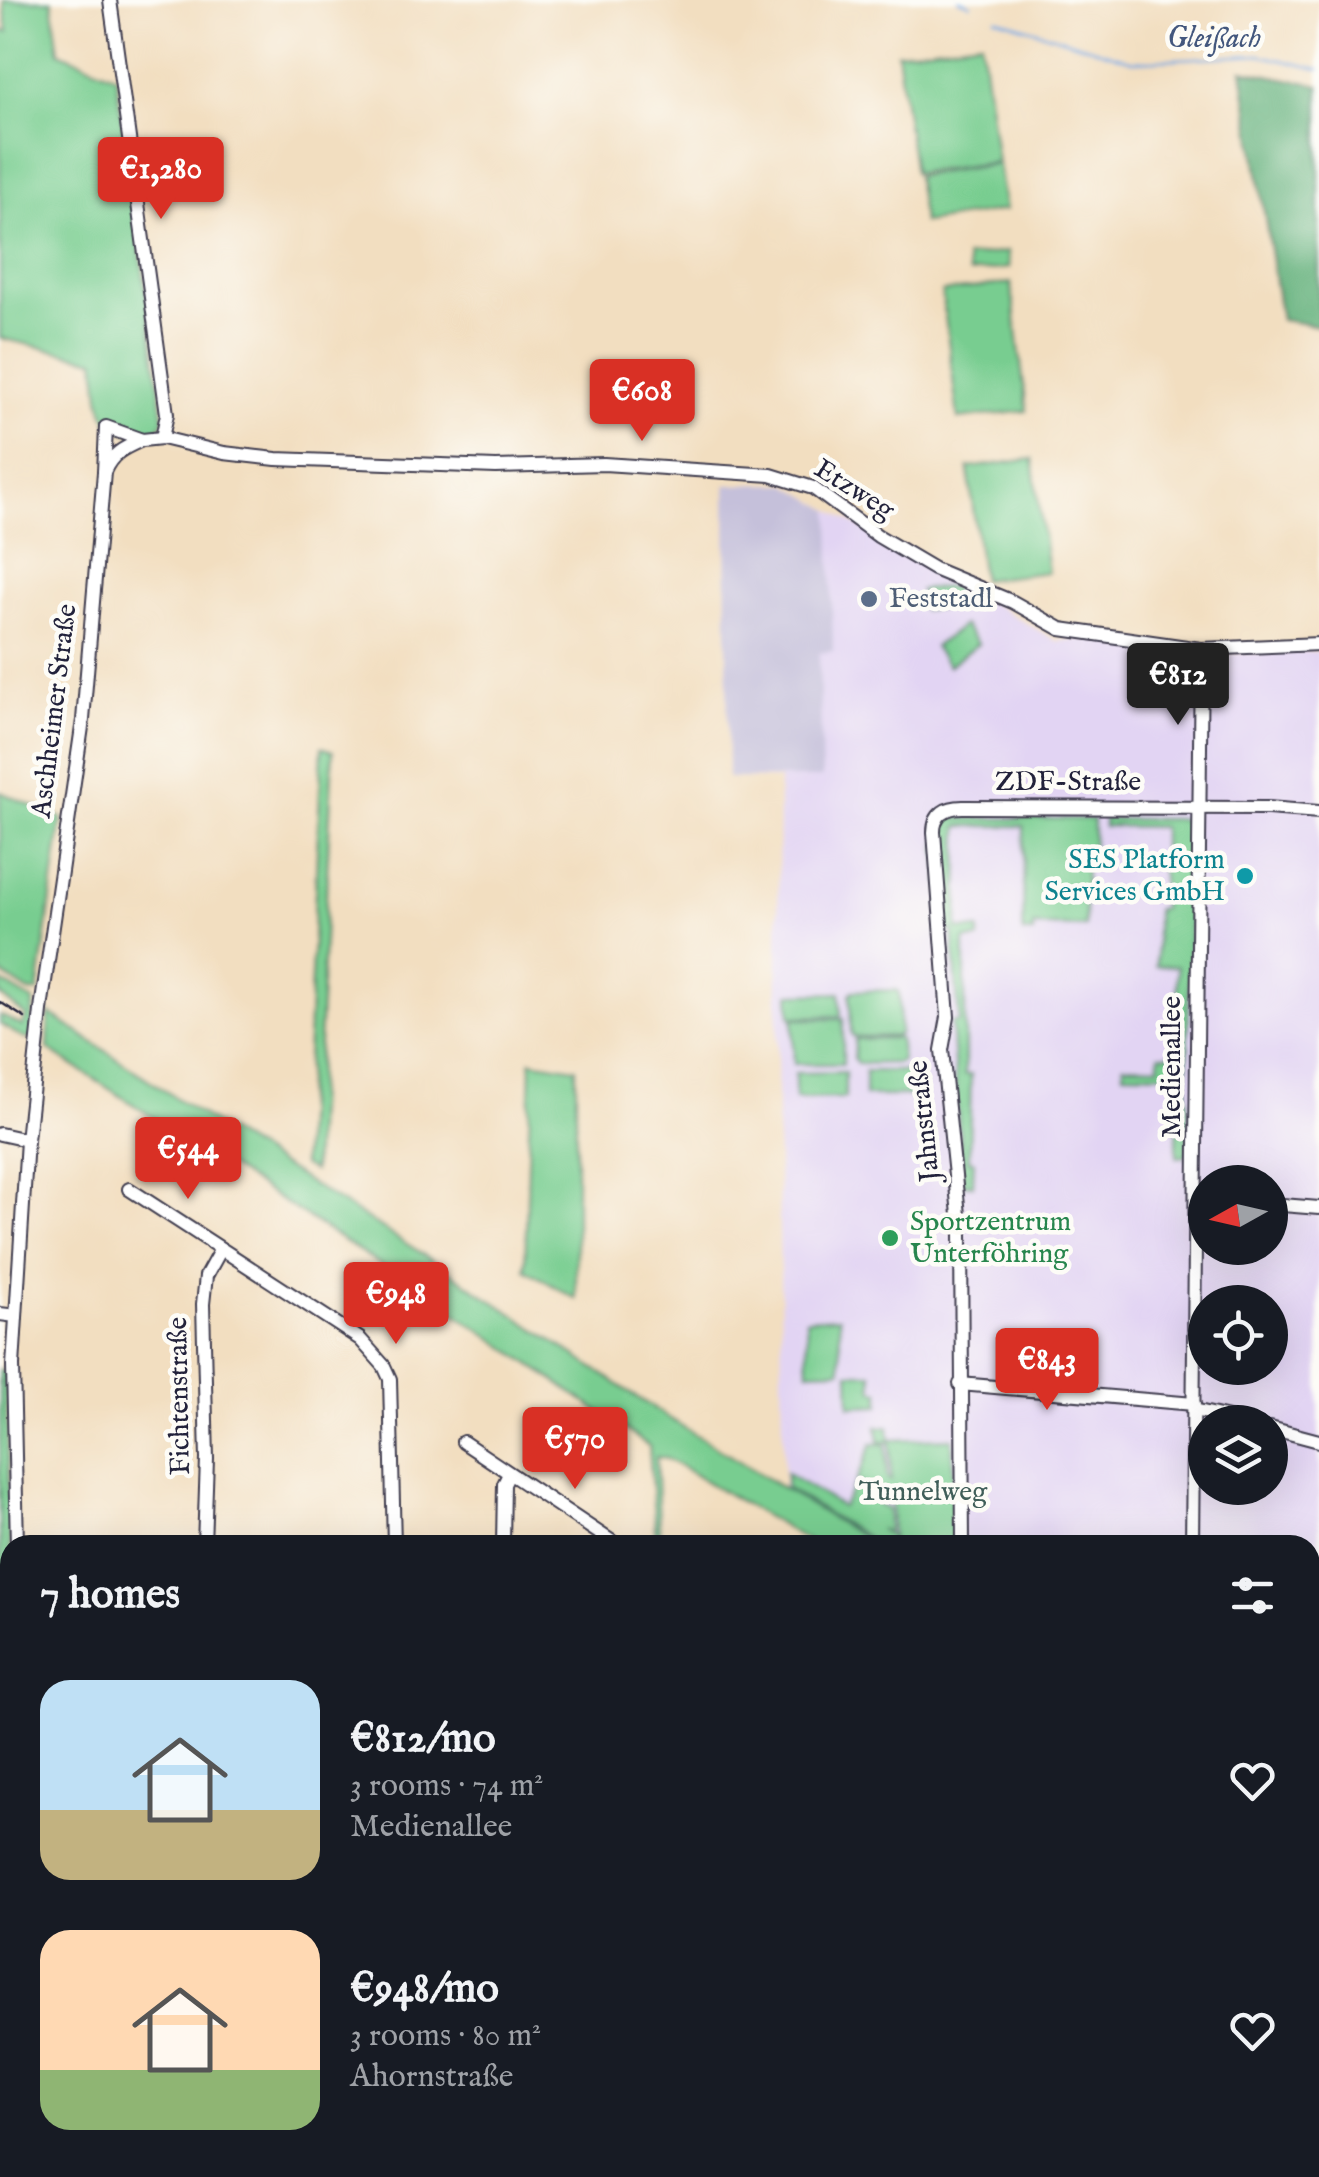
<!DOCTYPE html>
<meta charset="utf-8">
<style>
:root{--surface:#171b24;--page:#20242c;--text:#f1f3f6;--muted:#9ea1a6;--accent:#d93025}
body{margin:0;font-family:"IM FELL English",serif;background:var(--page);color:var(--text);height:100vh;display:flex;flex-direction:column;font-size:38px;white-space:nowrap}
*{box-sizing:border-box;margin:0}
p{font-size:32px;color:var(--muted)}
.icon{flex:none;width:55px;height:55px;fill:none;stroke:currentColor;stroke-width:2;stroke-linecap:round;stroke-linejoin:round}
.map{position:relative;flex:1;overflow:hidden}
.sheet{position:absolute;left:0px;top:1535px;width:1320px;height:642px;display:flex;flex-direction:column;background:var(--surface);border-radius:30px 30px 0 0;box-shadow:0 10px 40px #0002}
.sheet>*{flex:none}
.needle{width:65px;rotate:262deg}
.tools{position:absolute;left:1188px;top:1165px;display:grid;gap:20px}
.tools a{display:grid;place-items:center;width:100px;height:100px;border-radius:50%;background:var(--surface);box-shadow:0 10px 40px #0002;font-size:50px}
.price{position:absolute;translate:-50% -85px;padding:0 22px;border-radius:10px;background:var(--accent);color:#fff;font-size:32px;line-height:65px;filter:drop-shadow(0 2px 5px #0008)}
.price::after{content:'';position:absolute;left:50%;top:60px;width:30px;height:22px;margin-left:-15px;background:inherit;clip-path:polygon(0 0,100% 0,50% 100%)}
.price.selected{background:#222;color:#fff}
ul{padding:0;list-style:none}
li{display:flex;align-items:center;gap:30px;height:250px;padding:0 40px}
li span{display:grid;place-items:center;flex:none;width:280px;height:200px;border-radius:30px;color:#555}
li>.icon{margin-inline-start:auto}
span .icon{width:120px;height:120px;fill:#fffc;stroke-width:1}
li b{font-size:42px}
h2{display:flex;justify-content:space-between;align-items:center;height:120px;padding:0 40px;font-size:42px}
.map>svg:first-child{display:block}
</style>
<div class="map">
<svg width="1319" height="2177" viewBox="0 0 1319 2177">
<rect width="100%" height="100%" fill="#fdfcf7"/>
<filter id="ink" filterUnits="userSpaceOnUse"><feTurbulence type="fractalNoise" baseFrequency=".01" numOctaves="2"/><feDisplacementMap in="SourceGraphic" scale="20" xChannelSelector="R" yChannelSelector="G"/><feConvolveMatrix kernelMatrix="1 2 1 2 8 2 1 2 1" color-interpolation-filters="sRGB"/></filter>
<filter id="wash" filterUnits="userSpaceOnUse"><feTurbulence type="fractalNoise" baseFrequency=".0048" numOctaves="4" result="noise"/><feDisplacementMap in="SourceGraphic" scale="40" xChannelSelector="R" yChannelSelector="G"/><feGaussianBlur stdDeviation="2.25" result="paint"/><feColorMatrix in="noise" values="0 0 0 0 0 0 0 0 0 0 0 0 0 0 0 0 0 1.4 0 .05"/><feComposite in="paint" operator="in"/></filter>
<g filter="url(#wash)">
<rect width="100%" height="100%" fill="#f2dec0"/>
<path fill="#e2d4f3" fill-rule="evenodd" d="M786,484l271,157 31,-3 28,3 67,14 136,-4v1054l-9,-1v-159h-435l-91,-55 -7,-382 2,-329 -51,-1 -2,-293zM1205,1182h65v66h-65zM1205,1302h65v66h-65zM1205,1422h65v66h-65z"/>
<g fill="#c5c0da">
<path d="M786,484l44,26 3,141 -14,2 3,125h-94l-2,-293z"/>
<path d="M1310,1772l9,3v230l-9,-4z"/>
</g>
<g fill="#78cd90" stroke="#4d7866" stroke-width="2.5">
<path d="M3,0h49l7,52 57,24 48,344c-6,11 -14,13 -27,13 -42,1 -36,-42 -41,-73l-96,-22v-308l8,2z"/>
<path d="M981,41l16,121 -83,11 -17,-121z"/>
<path d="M998,164l7,46 -82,13 -7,-47z"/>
<path d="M1007,252l2,16 -40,5 -3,-16z"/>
<path d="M1011,283l16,128 -69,8 -16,-127z"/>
<path d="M1033,459l15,113 -66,8 -14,-112z"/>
<path d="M954,586l2,20 -33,4 -3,-20z"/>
<path d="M963,625l15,19 -30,22 -14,-19z"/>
<path d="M322,747l11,4 -20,420 -11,-6z"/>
<path d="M0,792l62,26 -24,174h-9l-29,-19z"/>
<path d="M949,818l144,1v27l-7,1 -1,80 -52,-1v7h-10l1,-107h-65l-1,103 21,1v9l-14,1v135h6l-2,85 5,1 -1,24 -10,-1 -12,-161 8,-1 -6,-91 -9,1 -7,-86z"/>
<path d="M1104,819h78l5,7 3,87 -3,243 -10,1v-83l-53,-1v-8l35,1v-11h18v-89h-21v-56l6,-1v-82l-58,-1z"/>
<path d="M0,981l33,20v37h-10l-23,-14v-9l22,11 4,-10 -26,-21z"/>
<path d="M896,990l3,3 1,40 -4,3 -42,1 -3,-3 -1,-40 3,-3z"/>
<path d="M840,993l1,23 -50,1 -1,-23z"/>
<path d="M49,1013l157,105 220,138 230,154 219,135h-60l-148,-86 -11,-2 4,88h-4l-7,-99 -170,-117 -431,-280z"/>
<path d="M793,1019h50v45h-49z"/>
<path d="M899,1038l3,22 -3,3 -42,1 -3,-5 1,-20z"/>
<path d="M531,1061l45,7v231l-51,-30z"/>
<rect x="865" y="1071" width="52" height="25"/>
<path d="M845,1072v26l-50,1v-26z"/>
<path d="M839,1317l2,53 -33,1 -2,-52z"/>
<path d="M0,1369l6,4 4,172 -1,160 -9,-1z"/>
<path d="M849,1373h23l1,17 7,1v14l-30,1z"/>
<path d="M889,1426l1,14 62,-2 4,107h-64l-1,-51 -35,-13 16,-37h14l1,34 4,2 -1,-38h-11l-2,-15z"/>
<path d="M786,1473l56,34 13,-23 21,8 3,13 9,4v24l-9,-4 11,7v9h-11l-93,-57z"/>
<path d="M10,2136v32h140l13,9h-163v-27z"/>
<path d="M293,2168h122l3,8 -74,1 -8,-7 -6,7h-24z"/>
</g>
<path fill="#62b07a" stroke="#42695a" stroke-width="2.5" d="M1242,70l77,15v241l-38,-6z"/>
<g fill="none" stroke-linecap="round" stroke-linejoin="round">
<g stroke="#74a7e0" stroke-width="2.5">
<path d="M959,0l12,4"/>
<path d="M996,18l137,43 127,-6 59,14"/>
</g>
</g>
</g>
<g filter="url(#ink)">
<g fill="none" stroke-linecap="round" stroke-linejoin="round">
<g stroke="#413e4f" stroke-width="16">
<g id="minor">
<path d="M110,0l57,414 -5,24"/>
<path d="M104,472l2,-45 36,13 20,-2 62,15 52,6 220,8 108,-3 167,11 42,13 65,48 56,33 79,33 48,27 140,20 118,-5"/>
<path d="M0,1134l27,6"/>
<path d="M129,1189l231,150 24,27 6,13 4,166"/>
<path d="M1270,1204l49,4"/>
<path d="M0,1314l16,2"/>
<path d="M960,1384l234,20"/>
<path d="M1194,1410l53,12"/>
<path d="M1270,1428l49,13"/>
<path d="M463,1442l154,103"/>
<path d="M17,1545l-4,-179 14,-226 15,-138 41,-282 21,-248c8,-19 20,-24 38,-32"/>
<path d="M204,1545l3,-86 -4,-155 3,-28 15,-27"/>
<path d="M503,1545l1,-61 5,-10"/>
<path d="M963,1545l-2,-311 -19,-184 6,-33 -14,-185c0,-19 13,-25 29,-25l305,1 51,4"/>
<path d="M1192,1545l9,-896"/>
<path d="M1310,1743l9,2"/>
<path d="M1310,1914l9,-4"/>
<path d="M1310,2004l9,4"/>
<path d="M281,2168l13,9"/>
<path d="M560,2168l24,9"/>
<path d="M908,2174c71,1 133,-8 205,3"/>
<path d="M506,2177l51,-9"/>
<path d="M749,2177l4,-9"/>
<path d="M1182,2177l1,-9"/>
</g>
</g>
<g stroke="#413e4f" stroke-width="21">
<g id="major">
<path d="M0,1824l10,5"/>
<path d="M700,2168l10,9"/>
</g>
</g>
<use href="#minor" stroke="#fff" stroke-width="12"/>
<use href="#major" stroke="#f9be6d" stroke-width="18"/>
<path stroke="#22223b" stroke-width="2.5" d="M0,1002l25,16"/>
</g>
</g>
<circle fill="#5c6f8a" stroke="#fdfcf7" stroke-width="4" cx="869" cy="599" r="10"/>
<circle fill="#0f9aa8" stroke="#fdfcf7" stroke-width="4" cx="1245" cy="876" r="10"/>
<circle fill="#2e9e5b" stroke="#fdfcf7" stroke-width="4" cx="890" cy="1238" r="10"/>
<g text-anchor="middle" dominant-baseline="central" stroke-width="9" stroke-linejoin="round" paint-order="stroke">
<g font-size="28" fill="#22223b" stroke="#fdfcf7">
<text transform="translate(854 490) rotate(32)">Etzweg</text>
<text transform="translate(55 711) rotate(-83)">Aschheimer Straße</text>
<text x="1068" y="782">ZDF-Straße</text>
<text transform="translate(1172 1067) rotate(-90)">Medienallee</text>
<text transform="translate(925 1121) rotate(-96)">Jahnstraße</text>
<text transform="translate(180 1396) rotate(-91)">Fichtenstraße</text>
</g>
<g font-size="28" fill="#4e5e75" stroke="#fdfcf7" text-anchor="start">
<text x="889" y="599">Feststadl</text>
</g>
<g font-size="28" fill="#0d838f" stroke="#fdfcf7" text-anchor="end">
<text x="1225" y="860">SES Platform<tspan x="1225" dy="32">Services GmbH</tspan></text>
</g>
<g font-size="28" fill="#27864d" stroke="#fdfcf7" text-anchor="start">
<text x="910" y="1222">Sportzentrum<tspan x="910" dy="32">Unterföhring</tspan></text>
</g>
<g font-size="28" fill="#405e59" stroke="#fdfcf7">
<text x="923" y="1492">Tunnelweg</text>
</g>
<g font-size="30" font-style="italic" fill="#43577d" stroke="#fdfcf7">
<text x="1214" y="39">Gleißach</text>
</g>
</g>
</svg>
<div class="tools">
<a><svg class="needle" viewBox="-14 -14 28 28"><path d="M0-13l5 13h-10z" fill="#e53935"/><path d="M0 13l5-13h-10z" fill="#9ea1a6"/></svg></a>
<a><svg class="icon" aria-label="locate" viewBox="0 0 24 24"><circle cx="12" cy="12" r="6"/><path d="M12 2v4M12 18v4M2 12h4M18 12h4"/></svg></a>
<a><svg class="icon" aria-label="layers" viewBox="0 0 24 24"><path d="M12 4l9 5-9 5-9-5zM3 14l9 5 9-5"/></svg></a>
</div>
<b class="price" style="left:161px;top:222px">€1,280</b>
<b class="price" style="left:642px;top:444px">€608</b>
<b class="price selected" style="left:1178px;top:728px">€812</b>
<b class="price" style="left:188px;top:1202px">€544</b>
<b class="price" style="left:396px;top:1347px">€948</b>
<b class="price" style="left:1047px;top:1413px">€843</b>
<b class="price" style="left:575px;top:1492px">€570</b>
<section class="sheet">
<h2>7 homes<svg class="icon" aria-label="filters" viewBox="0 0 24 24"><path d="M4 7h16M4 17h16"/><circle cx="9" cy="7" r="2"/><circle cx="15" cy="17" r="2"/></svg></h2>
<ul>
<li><span style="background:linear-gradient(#bfe0f5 65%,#c2b280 0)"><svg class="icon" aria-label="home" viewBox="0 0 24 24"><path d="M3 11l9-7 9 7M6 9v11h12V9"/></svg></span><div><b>€812/mo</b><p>3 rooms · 74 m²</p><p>Medienallee</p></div><svg class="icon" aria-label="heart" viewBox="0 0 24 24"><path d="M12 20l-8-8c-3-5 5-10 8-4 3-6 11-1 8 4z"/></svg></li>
<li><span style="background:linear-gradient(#ffd9b3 70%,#8fb573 0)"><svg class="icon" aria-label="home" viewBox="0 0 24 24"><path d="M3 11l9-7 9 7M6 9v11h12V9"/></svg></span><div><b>€948/mo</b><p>3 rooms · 80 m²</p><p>Ahornstraße</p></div><svg class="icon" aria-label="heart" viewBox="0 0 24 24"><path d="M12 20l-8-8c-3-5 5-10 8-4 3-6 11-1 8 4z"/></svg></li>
</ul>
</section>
</div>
